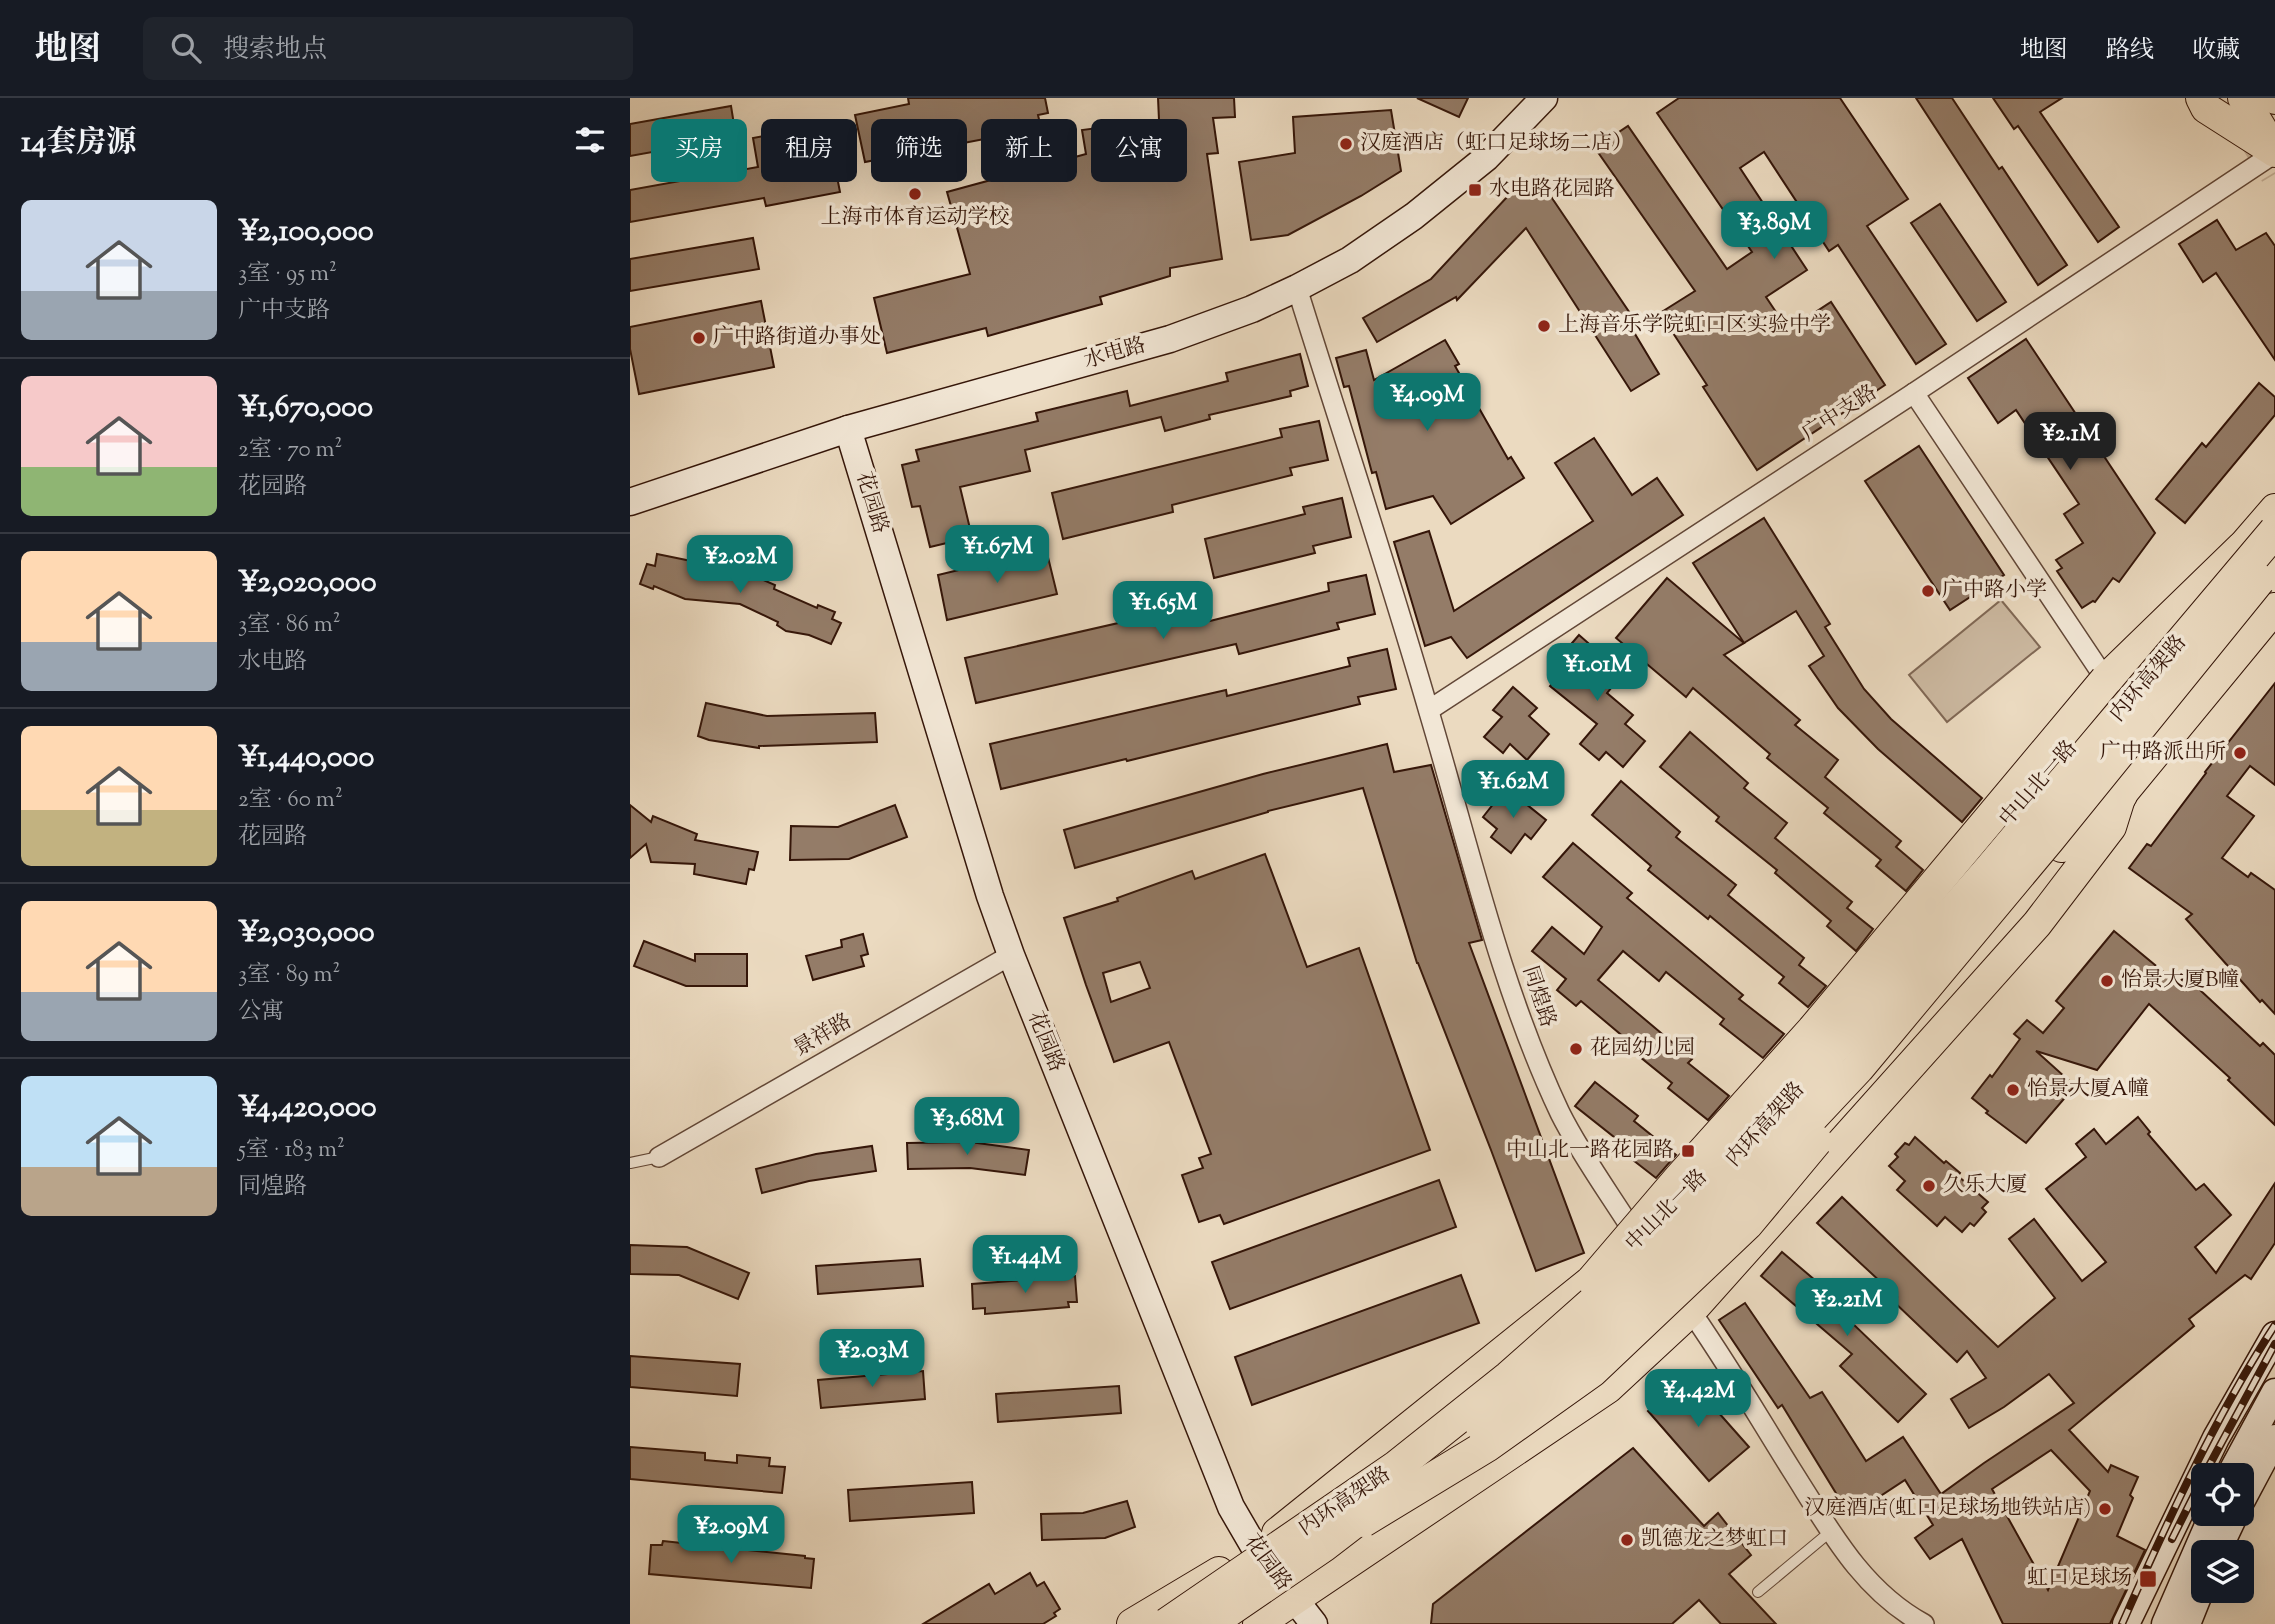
<!DOCTYPE html>
<html lang="zh">
<meta charset="utf-8">
<style>
:root{--surface:#171b24;--page:#20242c;--text:#f1f3f6;--muted:#9ea1a6;--line:#363941;--accent:#0f766e}
body{margin:0;font-family:"Sorts Mill Goudy","Noto Serif SC",serif;background:var(--page);color:var(--text);height:100vh;display:flex;flex-direction:column;font-size:26px;white-space:nowrap}
*{box-sizing:border-box;margin:0}
p{font-size:23px;color:var(--muted)}
.icon{flex:none;width:38px;height:38px;fill:none;stroke:currentColor;stroke-width:2;stroke-linecap:round;stroke-linejoin:round}
.map{position:relative;flex:1;overflow:hidden}
.drawer{display:flex;flex-direction:column;background:var(--surface);width:630px}
.drawer>*{flex:none}
.guide{position:absolute;left:21px;top:21px;width:665px;height:63px;display:flex;gap:14px}
.buttons{position:absolute;left:1561px;top:1365px;display:grid;gap:14px}
.buttons a{display:grid;place-items:center;width:63px;height:63px;border-radius:10px;background:var(--surface);box-shadow:0 7px 28px #0002;font-size:35px}
.price{position:absolute;translate:-50% -60px;padding:0 16px;border-radius:14px;background:var(--accent);color:#fff;font-size:23px;line-height:46px;filter:drop-shadow(0 2px 4px #0008)}
.price::after{content:'';position:absolute;left:50%;top:42px;width:21px;height:16px;margin-left:-10px;background:inherit;clip-path:polygon(0 0,100% 0,50% 100%)}
.price.on{background:#222;color:#fff}
ul{padding:0;list-style:none}
li{display:flex;align-items:center;gap:21px;height:175px;padding:0 21px}
li+li{border-top:2px solid var(--line)}
li span{display:grid;place-items:center;flex:none;width:196px;height:140px;border-radius:10px;color:#555}
li>.icon{margin-inline-start:auto}
span .icon{width:84px;height:84px;fill:#fffc;stroke-width:1}
li b{font-size:30px}
h2{display:flex;justify-content:space-between;align-items:center;height:84px;padding:0 21px;font-size:30px}
.chip{padding:0 24px;border-radius:10px;background:var(--surface);box-shadow:0 7px 28px #0002;font-size:24px;line-height:63px}
.chip.on{background:var(--accent);color:#fff}
header{display:flex;align-items:center;gap:42px;box-sizing:border-box;height:98px;padding:0 35px;background:var(--surface);border-bottom:2px solid var(--line)}
header strong{font-size:33px}
nav{display:flex;gap:38px;margin-inline-start:auto;font-size:24px}
.search{width:490px;height:63px;background:var(--page);display:flex;align-items:center;gap:18px;box-sizing:border-box;padding:0 24px;border-radius:10px;color:var(--muted);font-size:26px}
main{display:flex;flex:1;min-height:0}
.map>svg:first-child{display:block}
</style>
<header>
<strong>地图</strong>
<div class="search"><svg class="icon" aria-label="search" viewBox="0 0 24 24"><circle cx="10" cy="10" r="6"/><path d="M15 15l6 6"/></svg>搜索地点</div>
<nav><a>地图</a><a>路线</a><a>收藏</a></nav>
</header>
<main>
<section class="drawer">
<h2>14套房源<svg class="icon" aria-label="filters" viewBox="0 0 24 24"><path d="M4 7h16M4 17h16"/><circle cx="9" cy="7" r="2"/><circle cx="15" cy="17" r="2"/></svg></h2>
<ul>
<li><span style="background:linear-gradient(#c9d6e8 65%,#9aa5b1 0)"><svg class="icon" aria-label="home" viewBox="0 0 24 24"><path d="M3 11l9-7 9 7M6 9v11h12V9"/></svg></span><div><b>¥2,100,000</b><p>3室 · 95 m²</p><p>广中支路</p></div></li>
<li><span style="background:linear-gradient(#f6c9c9 65%,#8fb573 0)"><svg class="icon" aria-label="home" viewBox="0 0 24 24"><path d="M3 11l9-7 9 7M6 9v11h12V9"/></svg></span><div><b>¥1,670,000</b><p>2室 · 70 m²</p><p>花园路</p></div></li>
<li><span style="background:linear-gradient(#ffd9b3 65%,#9aa5b1 0)"><svg class="icon" aria-label="home" viewBox="0 0 24 24"><path d="M3 11l9-7 9 7M6 9v11h12V9"/></svg></span><div><b>¥2,020,000</b><p>3室 · 86 m²</p><p>水电路</p></div></li>
<li><span style="background:linear-gradient(#ffd9b3 60%,#c2b280 0)"><svg class="icon" aria-label="home" viewBox="0 0 24 24"><path d="M3 11l9-7 9 7M6 9v11h12V9"/></svg></span><div><b>¥1,440,000</b><p>2室 · 60 m²</p><p>花园路</p></div></li>
<li><span style="background:linear-gradient(#ffd9b3 65%,#9aa5b1 0)"><svg class="icon" aria-label="home" viewBox="0 0 24 24"><path d="M3 11l9-7 9 7M6 9v11h12V9"/></svg></span><div><b>¥2,030,000</b><p>3室 · 89 m²</p><p>公寓</p></div></li>
<li><span style="background:linear-gradient(#bfe0f5 65%,#b9a48a 0)"><svg class="icon" aria-label="home" viewBox="0 0 24 24"><path d="M3 11l9-7 9 7M6 9v11h12V9"/></svg></span><div><b>¥4,420,000</b><p>5室 · 183 m²</p><p>同煌路</p></div></li>
</ul>
</section>
<div class="map">
<svg width="1645" height="1526" viewBox="0 0 1645 1526">
<rect width="100%" height="100%" fill="#ebdac0"/>
<filter id="stains"><feTurbulence type="fractalNoise" baseFrequency=".00286" numOctaves="4"/><feColorMatrix values="0 0 0 0 .2 0 0 0 0 .09 0 0 0 0 .02 0 0 0 .5 -.17"/></filter>
<radialGradient id="worn" r=".72"><stop offset=".6" stop-color="#630" stop-opacity="0"/><stop offset="1" stop-color="#630" stop-opacity=".3"/></radialGradient>
<path fill="#ccb9a1" stroke="#806855" stroke-width="2" d="M1371,502l39,47 -93,75 -38,-47z"/>
<g fill="#947c68" stroke="#351609" stroke-width="2" fill-rule="evenodd">
<path d="M278,0h137l3,15 -10,2 3,13 -176,34 -10,-47 54,-11z"/>
<path d="M528,0h76l1,19 -22,1 5,35 -11,1 15,105 -52,9v8l-70,21 2,7 -114,32 -2,-8 -99,25 -13,-55 96,-24 -23,-82 139,-38 -4,-24 77,-10z"/>
<path d="M787,0h51l-9,19z"/>
<path d="M1049,0h161l68,101 -41,27 79,118 -30,20 -78,-119 -9,6 -65,-99 -24,16 67,102 -41,27 22,33 43,-28 54,83 -128,85 -54,-83 4,-2 -47,-72 35,-22 -100,-143 33,-22 99,143 25,-17 -95,-139z"/>
<path d="M1286,0h36l47,71 3,-2 65,98 -29,20z"/>
<path d="M1363,0h69l-22,14 79,115 -21,15 -80,-116 -4,3z"/>
<path d="M101,8l5,31 -106,19v-32z"/>
<path d="M761,12l10,61 -40,25 -73,39 -37,5 -12,-78 56,-9 -2,-36z"/>
<path d="M193,27l4,22 4,-1 9,46 -74,14 -2,-8 -134,24v-32l128,-23 -5,-29z"/>
<path d="M907,78l101,149 -6,4 27,45 -28,17 -105,-163 -69,72 -1,-3 -79,45 -14,-24 68,-39 76,-82z"/>
<path d="M1310,106l66,98 -29,19 -66,-98z"/>
<path d="M1587,122l19,30 30,-17 9,13v114l-59,-87 -13,9 -24,-38z"/>
<path d="M123,140l6,31 -129,22v-32z"/>
<path d="M131,203l13,66 -135,27 -9,-45v-22z"/>
<path d="M1396,241l129,194 -36,49 -6,-4 -18,24 -2,-1 -11,7 -25,-37 5,-3 -6,-8 27,-17 -19,-29 15,-10 -63,-94 -18,13 -30,-45z"/>
<path d="M815,242l14,24 -4,2 53,93 3,-2 13,21 -73,46 -18,-28 -47,13 -10,-37 -4,1 -23,-87 -5,1 -8,-29 30,-8 8,30z"/>
<path d="M670,256l8,32 -18,5 1,5 -82,19 1,4 -45,12 -4,-14 -136,33 5,21 -70,16 12,50 -42,10 -10,-41 -8,1 -10,-42 17,-4 -3,-11 122,-29 -2,-8 91,-22 3,15 98,-25 -2,-8z"/>
<path d="M1629,285l16,14v18l-90,108 -29,-24 46,-56 4,4z"/>
<path d="M689,323l9,39 -38,8 2,7 -120,30 1,7 -110,27 -11,-46 230,-56 -2,-8z"/>
<path d="M964,340l38,57 25,-17 26,37 -216,143 -16,-21 -26,9 -31,-104 35,-11 25,80 139,-90 -38,-58z"/>
<path d="M1289,348l85,129 -54,35 -85,-129z"/>
<path d="M712,400l9,39 -38,9 2,7 -101,25 -9,-39 100,-25 -2,-7z"/>
<path d="M1134,420l66,106 -5,3 39,62 27,30 91,79 -20,24 -84,-73 -40,-41 -29,-42 15,-10 -28,-45 -52,32 -51,-80z"/>
<path d="M416,451l11,45 -110,26 -9,-45z"/>
<path d="M27,456l88,18 30,13 -1,4 43,19 1,-3 17,7 -3,7 9,4 -10,21 -22,-9 -23,-4 -9,-6 1,-3 -38,-18 -55,-5 -31,-13 -1,3 -13,-5 7,-20 8,2z"/>
<path d="M736,477l9,39 -38,9 2,6 -100,25 -3,-10 -260,59 -11,-45 241,-55 4,18 119,-30 -1,-8z"/>
<path d="M1037,480l77,65 -20,12 76,65 -5,5 43,35 -13,17 76,64 -5,6 27,23 -17,21 -30,-25 5,-6 -57,-47 4,-5 -61,-50 3,-4 -77,-66 -7,9 -70,-59z"/>
<path d="M949,537l24,21 -8,9 21,17 -9,11 26,22 -8,9 20,17 -22,26 -17,-15 -7,8 -19,-16 17,-20 -47,-38 17,-20 -8,-8z"/>
<path d="M757,551l9,40 -38,8 2,7 -233,57 -1,-2 -125,30 -11,-45 236,-54 1,6 123,-30 -2,-8z"/>
<path d="M1645,585v102l-25,-19 -23,30 27,20 -32,42 26,19 3,-4 24,17v124l-13,-14 -2,2 -74,-83 6,-5 -63,-46 18,-24 4,2 55,-73 -1,-1z"/>
<path d="M883,589l24,21 -8,8 20,18 -22,26 -17,-16 -7,9 -19,-16 18,-20 -9,-7z"/>
<path d="M76,605l61,13 108,-3 2,29 -118,4v2l-50,-8 -11,-4z"/>
<path d="M1060,634l58,51 -4,5 43,35 -12,15 77,64 -5,6 26,21 -17,22 -29,-25 4,-5 -56,-48 2,-3 -61,-49 3,-4 -59,-50z"/>
<path d="M757,646l7,28 37,-7 51,175 -13,3 115,310 -48,18 -45,-121 -73,-187h-1l-54,-175 -95,23v1l-193,56 -11,-38 199,-56z"/>
<path d="M991,683l59,51 -4,5 60,48 -8,10 76,63 -5,7 27,21 -18,21 -29,-24 5,-6 -74,-61 -2,3 -60,-49 3,-4 -59,-51z"/>
<path d="M876,690l40,32 -15,19 -6,-5 -14,19 -20,-16 6,-8 -14,-12z"/>
<path d="M0,707l21,17 2,-6 44,18 -2,6 63,12 -4,18 -5,-1 -3,15 -52,-10 1,-10 -44,-2 -5,-18 -16,14z"/>
<path d="M265,707l12,32 -58,22 -59,1 1,-34 47,1z"/>
<path d="M943,745l59,50 -5,5 116,97 -4,4 45,35 -21,24 -43,-34 4,-5 -58,-47 -7,9 -36,-30 -25,29 94,79 -4,4 41,33 -21,24 -40,-32 4,-5 -43,-35 3,-4 -51,-43 -5,5 -19,-16 9,-11 -34,-28 20,-24 32,27 18,-27 -59,-50z"/>
<path d="M635,756l42,113 52,-19 71,202 -206,74 -4,-9 -21,7 -17,-47 21,-7 -4,-10 12,-4 -42,-112 -55,20 -28,-77 -22,-67 54,-17 -1,-3 75,-27 3,8zM510,864l10,26 -39,14 -8,-29z"/>
<path d="M1484,833l64,53 7,-8 75,70 3,-3 12,12v70l-47,-45 2,-2 -81,-74 -52,66 -61,-19 39,35 -49,57 -40,-30 2,-2 -16,-13 18,-23 2,2 28,-38 -6,-5 13,-14 16,13 21,-25 -8,-7z"/>
<path d="M233,836l5,20 -7,2 3,10 -51,14 -7,-24 36,-9 -1,-7z"/>
<path d="M14,843l51,20v-7h52v32h-61l-52,-20z"/>
<path d="M965,984l43,34 -4,5 42,34 -20,23 -41,-32 4,-5 -44,-35z"/>
<path d="M1508,1019l12,15 -2,2 48,56 8,-6 27,31 -36,32 21,26 59,-90v60l-24,36 -6,-4 -56,44 5,7 -125,104 39,42 3,-7 27,12 -8,18 3,3 -16,38 28,14 -35,74h-107l-41,-85 -32,20 -15,-21 18,-13 -28,-45 -55,36 -68,-111 -4,3 -59,-88 26,-17 65,95 12,-6 44,69 37,-24 38,57 43,-31 90,-60 -25,-29 -45,33 -35,21 -18,-29 35,-21 -19,-27 -10,11 -64,-61 4,-4 -80,-74 25,-26 156,150 57,-49 -46,-59 25,-20 48,62 24,-19 -60,-73 40,-32 -10,-13 18,-15 12,15zM1421,1352l39,41 -42,99 -56,-101z"/>
<path d="M1285,1039l29,26 2,-2 14,12 -2,3 30,26 -6,6 4,4 -12,14 -4,-3 -8,9 -17,-15 -8,9 -40,-36 8,-9 -16,-15 9,-9 -3,-3 10,-11 4,2z"/>
<path d="M340,1044l59,8 -4,25 -55,-7 -62,1 -1,-26z"/>
<path d="M242,1048l4,25 -67,10 -47,12 -6,-24 60,-15z"/>
<path d="M809,1082l17,47 -226,82 -18,-47z"/>
<path d="M0,1147l57,2 62,26 -11,26 -59,-24 -49,-1z"/>
<path d="M1152,1154l75,64 -5,7 74,71 -28,28 -58,-56 12,-12 -91,-78z"/>
<path d="M290,1161l3,27 -105,8 -2,-28z"/>
<path d="M831,1177l18,48 -227,82 -17,-48z"/>
<path d="M445,1178l2,26h-9l1,5 -84,7v-6l-12,1 -1,-25z"/>
<path d="M0,1258l110,8 -3,32 -107,-9z"/>
<path d="M293,1273l2,28 -104,9 -3,-28z"/>
<path d="M1057,1279l62,70 -40,34 -61,-70z"/>
<path d="M489,1288l2,27 -123,9 -2,-28z"/>
<path d="M0,1349l75,6v7l32,3v-8l33,3 -1,8 16,1 -3,26 -152,-14z"/>
<path d="M1003,1350l71,78 14,-13 33,42 -22,19 47,50h-55l-22,-24 -27,24h-241l2,-20z"/>
<path d="M342,1384l2,31 -124,8 -2,-31z"/>
<path d="M497,1403l8,26 -30,11 -63,2 -1,-26 42,-1z"/>
<path d="M33,1443l142,15v2l9,1 -3,29 -162,-14 2,-29h11z"/>
<path d="M400,1475l7,13 7,-4 16,27 -6,4 2,3 -13,8h-120l66,-40 6,10z"/>
</g>
<g fill="none" stroke-linecap="round" stroke-linejoin="round">
<path stroke="#c7b39b" stroke-width="30" stroke-dasharray="30 15" stroke-linecap="butt" d="M1621,36l24,40"/>
<g stroke="#624737" stroke-width="12">
<g id="service">
<path d="M0,1065l29,-6"/>
<path d="M1128,1494l72,-60"/>
</g>
</g>
<g stroke="#624737" stroke-width="22">
<g id="minor">
<path d="M667,190c44,141 91,282 132,424 40,134 71,274 131,401 22,44 52,84 78,126"/>
<path d="M1284,295l192,287"/>
<path d="M799,612l485,-317 361,-240"/>
<path d="M29,1059l352,-202"/>
<path d="M1055,1205c38,53 71,110 106,166 37,58 70,121 133,155"/>
</g>
</g>
<g stroke="#351609" stroke-width="29">
<g id="secondary">
<path d="M218,331l142,467 21,59 220,552 25,43 58,74"/>
<path d="M0,404l218,-73 322,-90 82,-30 45,-21 53,-28 64,-44 72,-58 58,-60"/>
<path d="M1600,1377l45,-83"/>
<path d="M1612,1402l33,-62"/>
<path d="M1587,1454l18,-38"/>
<path d="M1496,1526l90,-186 59,-103"/>
<path d="M1535,1526l48,-110"/>
<path d="M1557,1526l16,-40"/>
</g>
</g>
<g stroke="#351609" stroke-width="32">
<g id="primary">
<path d="M1571,0l5,10 69,44"/>
<path d="M1613,0l29,48"/>
<path d="M1644,0l1,1"/>
<path d="M1613,448l32,-37"/>
<path d="M1410,684l110,-126"/>
<path d="M647,1435l335,-269"/>
<path d="M502,1526l87,-52"/>
<path d="M628,1526l350,-236 83,-77 346,-387 74,-97 10,-32 154,-187"/>
</g>
</g>
<g stroke="#351609" stroke-width="34">
<g id="trunk">
<path d="M1476,582l136,-132"/>
<path d="M1432,748l59,-51"/>
</g>
</g>
<use href="#service" stroke="#f2e7d6" stroke-width="10"/>
<use href="#minor" stroke="#f2e7d6" stroke-width="19"/>
<use href="#secondary" stroke="#f2e7d6" stroke-width="26"/>
<use href="#primary" stroke="#ebdac0" stroke-width="30"/>
<use href="#trunk" stroke="#ebdac0" stroke-width="32"/>
<g stroke="#351609" stroke-width="8">
<g id="rail">
<path d="M1574,1377l71,-131"/>
<path d="M1542,1441l31,-62"/>
<path d="M1492,1526c45,-102 92,-205 153,-299"/>
</g>
</g>
<use href="#rail" stroke="#f2e7d6" stroke-width="5" stroke-dasharray="16" stroke-linecap="butt"/>
<g stroke="#351609" stroke-width="34" stroke-linecap="butt">
<g id="trunk-bridge">
<path d="M963,1182l88,-103 132,-147 293,-350"/>
<path d="M851,1327l61,-45 140,-124 176,-188 191,-229 210,-259"/>
<path d="M733,1423l125,-76 104,-74 155,-147 69,-83"/>
<path d="M537,1526l229,-157 113,-90 153,-136 115,-128 213,-244 285,-338"/>
<path d="M579,1526l114,-78 56,-43"/>
</g>
</g>
<use href="#trunk-bridge" stroke="#ebdac0" stroke-width="32"/>
</g>
<g fill="#8f2418" stroke="#f2e7d6" stroke-width="2.5">
<circle cx="716" cy="46" r="7"/>
<rect x="838" y="85" width="14" height="14" rx="3.5"/>
<circle cx="285" cy="96" r="7"/>
<circle cx="914" cy="228" r="7"/>
<circle cx="69" cy="240" r="7"/>
<circle cx="1298" cy="493" r="7"/>
<circle cx="1610" cy="655" r="7"/>
<circle cx="1477" cy="883" r="7"/>
<circle cx="946" cy="951" r="7"/>
<circle cx="1383" cy="992" r="7"/>
<rect x="1051" y="1046" width="14" height="14" rx="3.5"/>
<circle cx="1299" cy="1088" r="7"/>
<circle cx="1475" cy="1411" r="7"/>
<circle cx="997" cy="1442" r="7"/>
<rect x="1509" y="1472" width="18" height="18" rx="3.5"/>
</g>
<g text-anchor="middle" dominant-baseline="central" stroke-width="7" stroke-linejoin="round" paint-order="stroke">
<g font-size="21" fill="#351609" stroke="#f2e7d6" text-anchor="start">
<text x="730" y="46">汉庭酒店（虹口足球场二店）</text>
<text x="859" y="92">水电路花园路</text>
<text x="285" y="120" text-anchor="middle">上海市体育运动学校</text>
<text x="928" y="228">上海音乐学院虹口区实验中学</text>
<text x="83" y="240">广中路街道办事处</text>
<text x="1312" y="493">广中路小学</text>
<text x="1596" y="655" text-anchor="end">广中路派出所</text>
<text x="1491" y="883">怡景大厦B幢</text>
<text x="960" y="951">花园幼儿园</text>
<text x="1397" y="992">怡景大厦A幢</text>
<text x="1044" y="1053" text-anchor="end">中山北一路花园路</text>
<text x="1313" y="1088">久乐大厦</text>
<text x="1461" y="1411" text-anchor="end">汉庭酒店(虹口足球场地铁站店)</text>
<text x="1011" y="1442">凯德龙之梦虹口</text>
<text x="1502" y="1481" text-anchor="end">虹口足球场</text>
</g>
<g font-size="21" fill="#351609" stroke="#f2e7d6">
<text transform="translate(485 256) rotate(-16)">水电路</text>
<text transform="translate(1210 316) rotate(-33)">广中支路</text>
<text transform="translate(241 405) rotate(73)">花园路</text>
<text transform="translate(1519 581) rotate(-50)">内环高架路</text>
<text transform="translate(1409 686) rotate(-49)">中山北一路</text>
<text transform="translate(908 899) rotate(72)">同煌路</text>
<text transform="translate(193 938) rotate(-30)">景祥路</text>
<text transform="translate(415 944) rotate(68)">花园路</text>
<text transform="translate(1136 1027) rotate(-48)">内环高架路</text>
<text transform="translate(1037 1113) rotate(-45)">中山北一路</text>
<text transform="translate(715 1404) rotate(-34)">内环高架路</text>
<text transform="translate(637 1465) rotate(54)">花园路</text>
</g>
</g>
<rect width="100%" height="100%" filter="url(#stains)"/>
<rect width="100%" height="100%" fill="url(#worn)"/>
</svg>
<div class="buttons">
<a><svg class="icon" aria-label="locate" viewBox="0 0 24 24"><circle cx="12" cy="12" r="6"/><path d="M12 2v4M12 18v4M2 12h4M18 12h4"/></svg></a>
<a><svg class="icon" aria-label="layers" viewBox="0 0 24 24"><path d="M12 4l9 5-9 5-9-5zM3 14l9 5 9-5"/></svg></a>
</div>
<b class="price" style="left:1144px;top:163px">¥3.89M</b>
<b class="price" style="left:797px;top:335px">¥4.09M</b>
<b class="price on" style="left:1440px;top:374px">¥2.1M</b>
<b class="price" style="left:367px;top:487px">¥1.67M</b>
<b class="price" style="left:110px;top:497px">¥2.02M</b>
<b class="price" style="left:533px;top:543px">¥1.65M</b>
<b class="price" style="left:967px;top:605px">¥1.01M</b>
<b class="price" style="left:883px;top:722px">¥1.62M</b>
<b class="price" style="left:337px;top:1059px">¥3.68M</b>
<b class="price" style="left:395px;top:1197px">¥1.44M</b>
<b class="price" style="left:1217px;top:1240px">¥2.21M</b>
<b class="price" style="left:242px;top:1291px">¥2.03M</b>
<b class="price" style="left:1068px;top:1331px">¥4.42M</b>
<b class="price" style="left:101px;top:1467px">¥2.09M</b>
<div class="guide">
<a class="chip on">买房</a>
<a class="chip">租房</a>
<a class="chip">筛选</a>
<a class="chip">新上</a>
<a class="chip">公寓</a>
</div>
</div>
</main>
